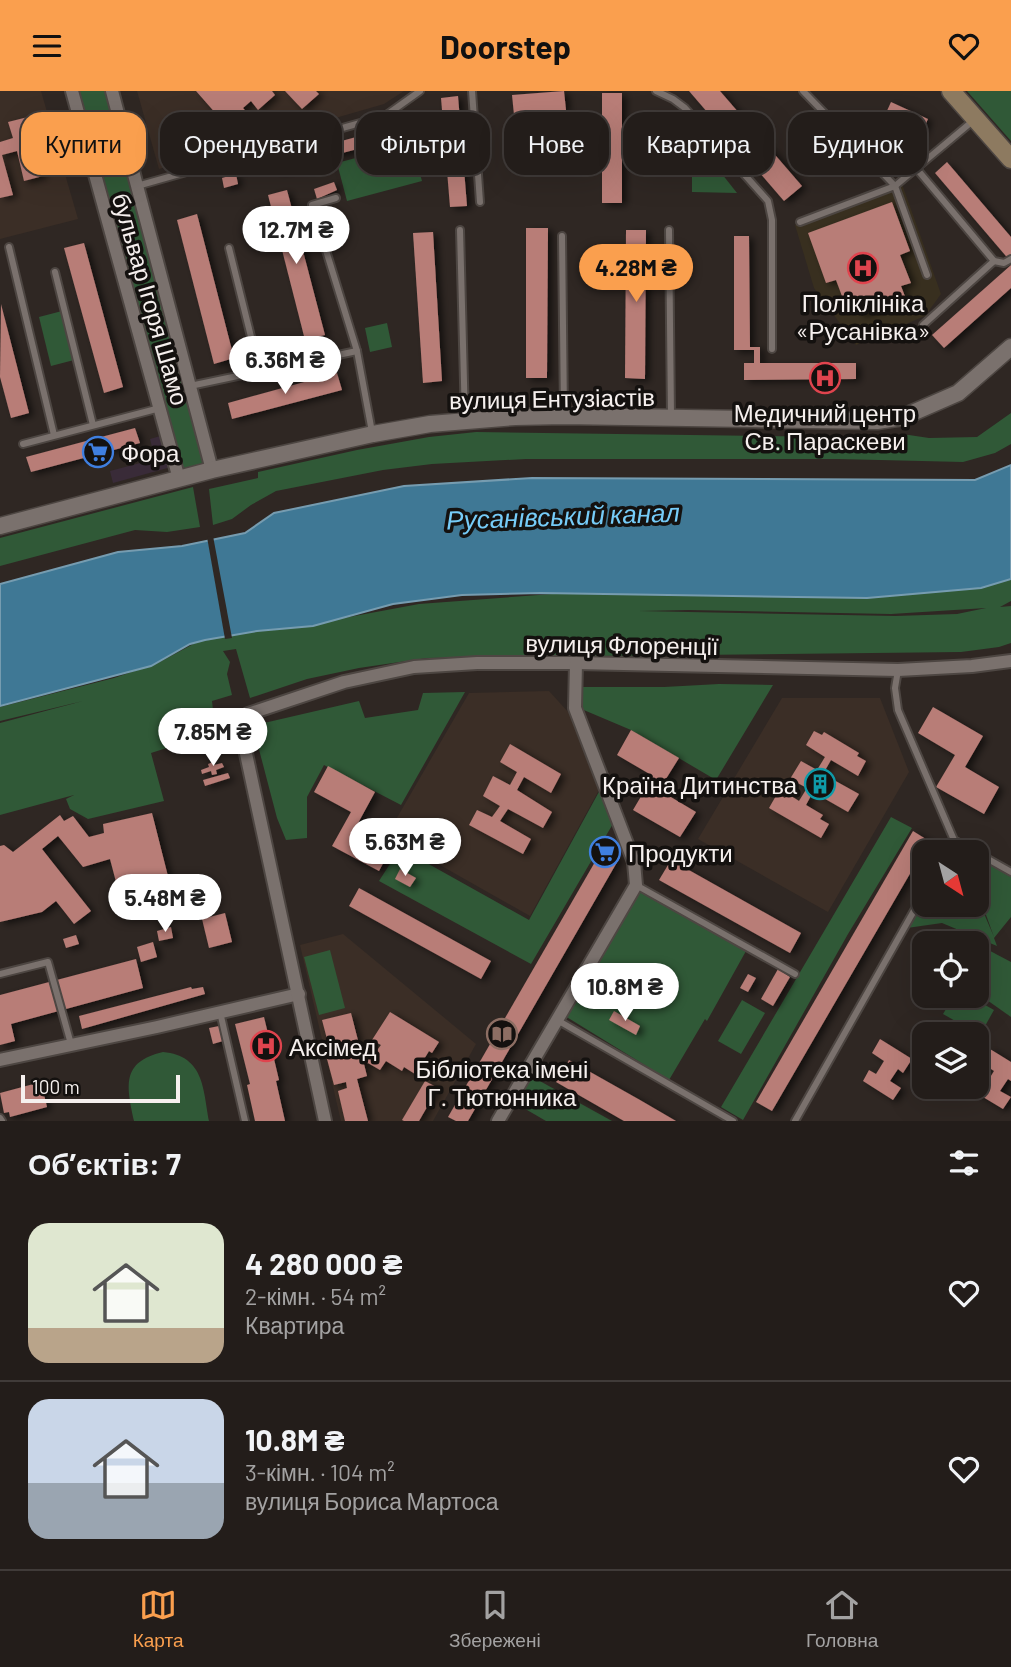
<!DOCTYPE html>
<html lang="uk">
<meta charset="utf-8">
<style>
:root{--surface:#231d1a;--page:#2f2a27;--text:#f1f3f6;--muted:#a3a2a2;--line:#403b39;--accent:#fa9f4e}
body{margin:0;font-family:Barlow,sans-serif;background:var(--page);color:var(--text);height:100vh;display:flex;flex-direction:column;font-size:26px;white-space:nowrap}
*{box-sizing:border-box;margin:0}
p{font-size:23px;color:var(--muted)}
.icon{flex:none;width:38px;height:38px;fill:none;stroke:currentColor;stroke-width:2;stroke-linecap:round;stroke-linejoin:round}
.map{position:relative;height:1030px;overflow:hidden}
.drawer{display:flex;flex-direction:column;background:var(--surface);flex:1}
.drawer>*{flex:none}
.guide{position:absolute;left:21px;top:21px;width:970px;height:63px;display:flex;gap:14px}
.needle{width:46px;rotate:144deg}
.tools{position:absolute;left:912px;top:749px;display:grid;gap:14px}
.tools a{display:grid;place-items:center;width:77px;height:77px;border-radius:14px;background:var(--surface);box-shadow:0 7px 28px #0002,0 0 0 2px var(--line);font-size:35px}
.scale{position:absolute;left:21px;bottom:18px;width:159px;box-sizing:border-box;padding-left:7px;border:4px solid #f6f0ee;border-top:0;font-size:19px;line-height:24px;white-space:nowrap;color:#f6f0ee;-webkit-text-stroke:5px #14110f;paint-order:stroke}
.price{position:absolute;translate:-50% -60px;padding:0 16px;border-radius:24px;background:#fff;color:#222;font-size:23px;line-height:46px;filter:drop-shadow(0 2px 4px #0008)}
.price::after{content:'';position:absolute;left:50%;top:42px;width:21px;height:16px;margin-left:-10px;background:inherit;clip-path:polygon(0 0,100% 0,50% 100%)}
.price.selected{background:var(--accent);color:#111}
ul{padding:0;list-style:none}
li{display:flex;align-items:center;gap:21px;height:175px;padding:0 28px}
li+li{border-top:2px solid var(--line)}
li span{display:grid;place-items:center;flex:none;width:196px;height:140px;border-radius:21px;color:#555}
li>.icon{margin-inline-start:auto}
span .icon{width:84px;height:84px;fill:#fffc;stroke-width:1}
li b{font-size:30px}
h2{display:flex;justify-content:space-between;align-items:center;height:84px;padding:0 28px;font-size:30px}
.chip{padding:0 24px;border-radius:21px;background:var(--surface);box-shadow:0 7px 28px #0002,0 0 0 2px var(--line);font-size:24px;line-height:63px}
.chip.selected{background:var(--accent);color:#111}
header{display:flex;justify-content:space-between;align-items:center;height:91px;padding:0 28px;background:var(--accent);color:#111;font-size:32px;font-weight:700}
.tab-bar{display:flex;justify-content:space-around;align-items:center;height:98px;border-top:2px solid var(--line);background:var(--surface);font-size:19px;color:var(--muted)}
.tab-bar a{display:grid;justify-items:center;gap:4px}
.tab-bar .selected{color:var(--accent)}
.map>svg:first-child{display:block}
</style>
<header><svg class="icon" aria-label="menu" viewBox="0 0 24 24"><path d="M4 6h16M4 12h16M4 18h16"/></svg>Doorstep<svg class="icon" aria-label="heart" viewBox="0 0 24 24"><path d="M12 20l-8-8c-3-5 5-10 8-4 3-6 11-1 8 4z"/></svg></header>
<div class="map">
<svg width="1011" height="1030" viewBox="0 0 1011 1030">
<defs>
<filter id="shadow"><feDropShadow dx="4.5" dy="2.5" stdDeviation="3.5" flood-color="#0009"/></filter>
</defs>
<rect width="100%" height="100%" fill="#2f2723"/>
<path fill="#392b38" d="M167,343l8,32 -62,17 -3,-12 45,-12 -5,-20z"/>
<g fill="#3b2e26">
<path d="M0,0h41l37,128 -78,20z"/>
<path d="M137,0h267l-20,13 -225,65z"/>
<path d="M549,600l20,22 30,77 -69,126 -143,-81 82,-142z"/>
<path d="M782,607h98l29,74 -81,140 -130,-73z"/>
<path d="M343,843l133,110 -43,77h-92l-41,-176z"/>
</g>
<path fill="#382f1f" d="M902,93l39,110 -16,22 -69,29 -42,-57 -19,-63z"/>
<g fill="#305937" fill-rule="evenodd">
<path d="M72,0h40l100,379 -33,9z"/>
<path d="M967,0h44v50z"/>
<path d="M692,45l45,57 -45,-1z"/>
<path d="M411,52l11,38 -75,20 -10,-38z"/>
<path d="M62,220l12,49 -23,6 -12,-49z"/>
<path d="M387,232l5,24 -22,5 -5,-24z"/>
<path d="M1011,322v31l-16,9 -32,9 -125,-3h-312l-94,5 -49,6 -107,21 -25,14 -19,14 -19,6 -4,-36 49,-11v-6l99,-22 72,-13 47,-5 363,5 70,-2 20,3 48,-1z"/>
<path d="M193,396l7,40 -33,5 -32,-2 -135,36v-28z"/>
<path d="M1011,486v24l-11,6 11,-1v37l-12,4 -38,5 -534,6 -68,10 -52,11 -57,19 -14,-49 -13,2 7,11 -3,12 5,21 -20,6 1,9 15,6 2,12 -79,25 13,48 -76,18 -18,-10 -4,-10 8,-4 -74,20v-92l83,-22 -83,20v-14l114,-29 44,-15 39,-21 57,-11 79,-11 86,-16 147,-11 238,4zM986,517l-29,6 -62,2 -257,-5 51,-1 202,4z"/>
<path d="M719,593l54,1 -57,95 -85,-50 -52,-22v-21h85z"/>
<path d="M465,601l-64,113 -77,-40 -17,32v41l-21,2 -9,-22 -21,-80 8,-15 95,-22 6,17 53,-8 5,-17z"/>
<path d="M600,699l14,32 -83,142 -152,-83 21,-33 129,72z"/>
<path d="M891,726l21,11 -64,106 -105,186 -22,-13z"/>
<path d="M977,764l34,20v42l-17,21 3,8 -55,-23 -35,5 17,-30v7h52l1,-8 17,40 -17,-47z"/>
<path d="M638,799l108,61 -39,70 -2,-2 -36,61 -104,-64z"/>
<path d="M977,853l34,18v55l-34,-24z"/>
<path d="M330,859l15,58 -26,7 -15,-58z"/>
<path d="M954,905h15l25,14 -14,25 -37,-21z"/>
<path d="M742,909l23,13 -24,41 -23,-13z"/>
<path d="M163,961c41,4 40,36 46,69h-75c-7,-34 -14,-59 29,-69z"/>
<path d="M523,988l15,1 74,41h-66l-31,-18z"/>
</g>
<path fill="#3f7895" stroke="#769cb0" stroke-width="2" d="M1011,374v114l-30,9 -114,10 -326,-5 -79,2 -69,9 -80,22 -56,5 -52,9 -15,4 -39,22 -151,40v-122l118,-32 64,-6 63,-13 29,-20 130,-27 128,-8 443,2z"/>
<path fill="#2f2723" d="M213,445l19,102 -7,1 -18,-102z"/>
<g fill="#b87d77" filter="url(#shadow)">
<path d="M196,0h76l3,4 -17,15 -7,-9 -8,7 8,9 -18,16z"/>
<path d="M285,0h31l3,3 -17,15z"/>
<path d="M564,0l2,19 -52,5 -2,-20z"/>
<path d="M689,0h31l82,95 -18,15z"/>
<rect x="602" y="2" width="20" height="110"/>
<path d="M458,5l9,110 -17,1 -9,-109z"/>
<path d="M891,11l37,17 -15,33 -37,-17z"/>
<path d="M28,26l15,59 -19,5 -7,-30 -15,4 11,40 -13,3v-56l13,-4 -5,-16z"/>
<path d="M389,37l3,12 -84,22 -3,-11z"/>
<path d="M290,64l3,12 -15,4 -3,-12z"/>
<path d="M947,71l64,75v25l-76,-89z"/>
<path d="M236,83l2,10 -14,4 -2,-10z"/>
<path d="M334,91l3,8 -20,9 -3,-10z"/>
<path d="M287,99l38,145 -20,5 -37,-145z"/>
<path d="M892,111l18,49 -10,4 11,28 -10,3 5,13 -46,16 -4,-12 -10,4 -10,-27 -10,3 -18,-50z"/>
<path d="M197,123l37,144 -20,6 -37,-144z"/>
<path d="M526,137h22l-1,150h-21z"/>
<path d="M626,139h20l-1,149 -20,-1z"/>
<path d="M433,141l9,149 -19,2 -10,-150z"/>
<path d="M734,145h15l1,111h10v16h96v16l-112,1v-17h10v-13h-20z"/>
<path d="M84,152l39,144 -19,6 -40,-145z"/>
<path d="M1011,174v23l-67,60 -12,-13z"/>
<path d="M1,213l28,109 -18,5 -11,-41z"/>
<path d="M337,282l5,17 -110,29 -4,-16z"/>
<path d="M135,337l5,15 -109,29 -5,-15z"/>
<path d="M933,616l50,29 -18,31 34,20 -15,27 -48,-27 19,-32 -37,-22z"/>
<path d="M631,639l48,28 -20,32 37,22 -16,25 -47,-27 20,-34 -36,-21z"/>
<path d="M814,640l8,4 2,-3 35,21 -2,3 9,5 -8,15 -27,-16 -8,14 36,20 -11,18 -35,-20 -7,13 17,10 -3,4 9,5 -8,14 -52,-30 8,-14 8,4 3,-4 11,7 8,-13 -17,-9 11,-18 16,9 8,-13 -19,-12z"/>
<path d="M510,653l51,30 -10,19 -27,-16 -7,13 35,22 -9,16 -35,-19 -8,12 31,18 -8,15 -54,-29 8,-15 15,7 8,-11 -17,-10 10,-20 17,9 7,-13 -17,-10z"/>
<path d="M213,671l1,3 8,-2 2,4 -8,3 1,4 -5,1 -1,-4 -9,3 -1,-4 8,-3 -1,-3z"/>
<path d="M328,675l47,26 -18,33 36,20 -14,26 -47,-25 19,-34 -37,-20z"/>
<path d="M228,682l2,5 -25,8 -2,-6z"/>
<path d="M152,722l21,83 -50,13 -13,-50 -27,8 -25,-31 -16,13 49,62 -17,13 -18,-23 -14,11 -42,10v-76l4,-1 9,7 47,-37 4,6 9,-5 16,21 15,-4 -1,-9z"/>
<path d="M913,740l16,10 -157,270 -16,-9z"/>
<path d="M603,757l17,9 -152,264h-12l-8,-4z"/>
<path d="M671,769l130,73 -11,20 -131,-73z"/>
<path d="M400,778l16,9 -6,9 -15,-8z"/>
<path d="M359,797l132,73 -10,18 -132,-73z"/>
<path d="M225,822l7,29 -23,6 -7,-29z"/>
<path d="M171,836l2,11 -14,3 -2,-10z"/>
<path d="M76,844l3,9 -13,4 -3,-9z"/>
<path d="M153,851l4,15 -16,5 -4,-15z"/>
<path d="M136,868l7,29 -132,36 4,17 -15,4v-50z"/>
<path d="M778,878l12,8 -17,29 -12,-7z"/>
<path d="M748,883l8,4 -8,14 -8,-4z"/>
<path d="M191,896l1,2 11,-2 2,7 -123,35 -3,-13z"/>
<path d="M614,920l26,15 -4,9 -27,-15z"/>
<path d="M390,921l49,30 -7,11 -3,-2 -14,23 -11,-7 -2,4 -16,-10 -6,9 -12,-7 -4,1 3,12 -10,3 11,42h-23l-7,-30 9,-3 -1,-6 -12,3 -7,-26 5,-1 -10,-38 29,-7 11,43 13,-3 6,-8 -9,-5z"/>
<path d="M264,926l15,63 -3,1 9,40h-30l-8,-36 3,-1 -15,-60z"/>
<path d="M219,935l4,15 -10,3 -4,-16z"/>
<path d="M880,948l32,20 -9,14 -5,-4 -8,12 11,7 -8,12 -30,-19 6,-11 7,4 8,-13 -12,-8z"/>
<path d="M990,958l21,13v19l-3,-2 -8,12 11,6 -8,12 -30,-18 6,-11 7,4 8,-13 -12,-8z"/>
<path d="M569,969l71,40 36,21h-52l-68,-39z"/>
<path d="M425,990l13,7 -19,33h-15l-2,-1z"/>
<path d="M41,991l6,25 -37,10 -1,-5 -5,1 -4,-20z"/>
</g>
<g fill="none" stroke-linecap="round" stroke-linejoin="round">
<g stroke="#4d4642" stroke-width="10">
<g id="service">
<path d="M472,0l8,111"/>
<path d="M656,0l17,8 12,9 83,93 4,19v129"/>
<path d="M803,0l92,95 32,89"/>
<path d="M916,77l78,93 10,2 7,-4"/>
<path d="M137,95l248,-70 35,-25"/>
<path d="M336,107l-24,7 45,146 15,81"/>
<path d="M800,131l95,-36 79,-66"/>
<path d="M460,139l5,190"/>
<path d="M669,139l2,186"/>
<path d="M562,145l2,178"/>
<path d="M9,156l45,188"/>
<path d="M229,157l31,125"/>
<path d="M55,181l38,153"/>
<path d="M923,234l71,-64"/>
<path d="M190,295l167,-35"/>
<path d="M23,353l137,-36"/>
<path d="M898,579l-3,18 3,22 56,130 -7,12"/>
<path d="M954,749l57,32"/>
<path d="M636,794l159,89"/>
<path d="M951,814l4,3"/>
<path d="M0,883l48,-12 23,82"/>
<path d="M220,921l25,109"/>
<path d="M557,929l176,101"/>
<path d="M0,1027l2,3"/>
<path d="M795,1030l129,-228"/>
</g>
</g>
<g stroke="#4d4642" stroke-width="16">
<g id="minor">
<path d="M72,0l107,388"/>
<path d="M112,0l100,379"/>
<path d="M0,969l157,-33 142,-33"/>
<path d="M325,1030l-83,-386v-15l6,-6 96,-32 70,-15 63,-4h99l322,7 74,-4 39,-5"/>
<path d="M498,1030l138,-236 -2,-23 -59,-154 1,-45"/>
</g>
</g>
<g stroke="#4d4642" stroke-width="19">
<path id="tertiary" d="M0,435l212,-56 161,-36 57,-10 85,-7 49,-1 313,5 26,-4 55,-24 53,-46"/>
</g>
<g stroke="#4d4642" stroke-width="21">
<path id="secondary" d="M951,0l60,68"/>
</g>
<use href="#service" stroke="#7a716d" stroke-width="6"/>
<use href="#minor" stroke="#7a716d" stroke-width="12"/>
<use href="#tertiary" stroke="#7a716d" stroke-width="16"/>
<use href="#secondary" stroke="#8d7a60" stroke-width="18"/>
</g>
<defs>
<g id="hospital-ring" transform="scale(1.575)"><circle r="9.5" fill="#14110f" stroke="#e0444e" stroke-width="1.5"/><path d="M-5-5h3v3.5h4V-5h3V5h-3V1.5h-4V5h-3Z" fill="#e0444e"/></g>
<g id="supermarket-ring" transform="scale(1.575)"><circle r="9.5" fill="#14110f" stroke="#3f7fe0" stroke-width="1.5"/><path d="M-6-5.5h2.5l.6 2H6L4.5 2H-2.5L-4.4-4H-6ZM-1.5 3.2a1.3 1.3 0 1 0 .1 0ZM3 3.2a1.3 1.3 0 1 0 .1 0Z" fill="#3f7fe0"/></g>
<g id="building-ring" transform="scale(1.575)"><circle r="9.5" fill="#14110f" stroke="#0f9aa8" stroke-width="1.5"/><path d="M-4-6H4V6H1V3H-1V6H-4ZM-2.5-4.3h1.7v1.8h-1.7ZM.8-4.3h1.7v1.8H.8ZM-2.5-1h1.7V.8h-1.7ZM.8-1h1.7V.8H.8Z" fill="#0f9aa8"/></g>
<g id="library-ring" transform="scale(1.575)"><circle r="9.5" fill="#14110f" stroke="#8d6e63" stroke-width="1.5"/><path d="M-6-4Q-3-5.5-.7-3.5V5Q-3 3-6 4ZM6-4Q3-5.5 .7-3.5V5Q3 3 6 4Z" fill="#8d6e63"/></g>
</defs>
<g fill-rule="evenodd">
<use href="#hospital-ring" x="863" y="177"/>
<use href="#hospital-ring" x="825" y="287"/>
<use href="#supermarket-ring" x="98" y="361"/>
<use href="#building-ring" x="820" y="693"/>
<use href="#supermarket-ring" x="605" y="761"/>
<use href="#library-ring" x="502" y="943"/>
<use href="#hospital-ring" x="266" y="955"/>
</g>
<g text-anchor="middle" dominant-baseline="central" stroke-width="7" stroke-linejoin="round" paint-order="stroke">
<g font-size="24" fill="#f6f0ee" stroke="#14110f">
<text transform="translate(151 208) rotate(74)">бульвар Ігоря Шамо</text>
<text transform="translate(552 307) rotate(-1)">вулиця Ентузіастів</text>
<text transform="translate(622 553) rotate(1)">вулиця Флоренції</text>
</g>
<g font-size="24" fill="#f6f0ee" stroke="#14110f">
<text x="863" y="211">Поліклініка<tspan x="863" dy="28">«Русанівка»</tspan></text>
<text x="825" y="321">Медичний центр<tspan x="825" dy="28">Св. Параскеви</tspan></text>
<text x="121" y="361" text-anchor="start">Фора</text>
<text x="797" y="693" text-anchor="end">Країна Дитинства</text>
<text x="628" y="761" text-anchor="start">Продукти</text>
<text x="289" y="955" text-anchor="start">Аксімед</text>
<text x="502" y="977">Бібліотека імені<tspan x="502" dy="28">Г. Тютюнника</tspan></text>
</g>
<g font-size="26" font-style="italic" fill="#76ccf8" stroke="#14110f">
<text transform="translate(563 424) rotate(-2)">Русанівський канал</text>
</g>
</g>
</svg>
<div class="tools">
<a><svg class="needle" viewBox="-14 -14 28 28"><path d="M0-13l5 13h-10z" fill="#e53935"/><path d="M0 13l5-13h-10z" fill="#a3a2a2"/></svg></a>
<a><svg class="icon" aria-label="locate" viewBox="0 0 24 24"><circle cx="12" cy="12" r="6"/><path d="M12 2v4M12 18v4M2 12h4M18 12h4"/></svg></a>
<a><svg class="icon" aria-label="layers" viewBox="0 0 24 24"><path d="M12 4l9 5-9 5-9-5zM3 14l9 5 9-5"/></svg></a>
</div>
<div class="scale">100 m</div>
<b class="price" style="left:296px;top:175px">12.7M ₴</b>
<b class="price selected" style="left:636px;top:213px">4.28M ₴</b>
<b class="price" style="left:285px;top:305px">6.36M ₴</b>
<b class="price" style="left:213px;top:677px">7.85M ₴</b>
<b class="price" style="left:405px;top:787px">5.63M ₴</b>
<b class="price" style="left:165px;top:843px">5.48M ₴</b>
<b class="price" style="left:625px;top:932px">10.8M ₴</b>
<div class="guide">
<a class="chip selected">Купити</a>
<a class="chip">Орендувати</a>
<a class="chip">Фільтри</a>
<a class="chip">Нове</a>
<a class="chip">Квартира</a>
<a class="chip">Будинок</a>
</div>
</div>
<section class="drawer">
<h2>Об’єктів: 7<svg class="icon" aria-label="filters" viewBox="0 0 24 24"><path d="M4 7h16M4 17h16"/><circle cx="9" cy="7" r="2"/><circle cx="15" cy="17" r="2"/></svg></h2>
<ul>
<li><span style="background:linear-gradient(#dfe7d0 75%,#b9a48a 0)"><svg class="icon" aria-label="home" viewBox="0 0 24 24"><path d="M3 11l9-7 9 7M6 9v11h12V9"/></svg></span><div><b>4 280 000 ₴</b><p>2-кімн. · 54 m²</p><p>Квартира</p></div><svg class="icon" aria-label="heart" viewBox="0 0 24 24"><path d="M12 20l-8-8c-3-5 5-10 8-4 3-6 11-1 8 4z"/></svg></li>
<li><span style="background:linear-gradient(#c9d6e8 60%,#9aa5b1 0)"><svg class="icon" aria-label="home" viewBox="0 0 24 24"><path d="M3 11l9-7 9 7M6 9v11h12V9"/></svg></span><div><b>10.8M ₴</b><p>3-кімн. · 104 m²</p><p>вулиця Бориса Мартоса</p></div><svg class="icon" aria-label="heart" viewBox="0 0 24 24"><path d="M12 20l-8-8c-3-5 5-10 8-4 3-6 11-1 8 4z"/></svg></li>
</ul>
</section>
<nav class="tab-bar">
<a class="selected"><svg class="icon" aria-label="map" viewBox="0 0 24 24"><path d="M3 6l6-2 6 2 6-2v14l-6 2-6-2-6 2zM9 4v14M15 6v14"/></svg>Карта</a>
<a><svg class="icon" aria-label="saved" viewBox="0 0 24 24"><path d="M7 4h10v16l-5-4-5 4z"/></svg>Збережені</a>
<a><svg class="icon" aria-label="home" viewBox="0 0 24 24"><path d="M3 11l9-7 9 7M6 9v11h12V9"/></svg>Головна</a>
</nav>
